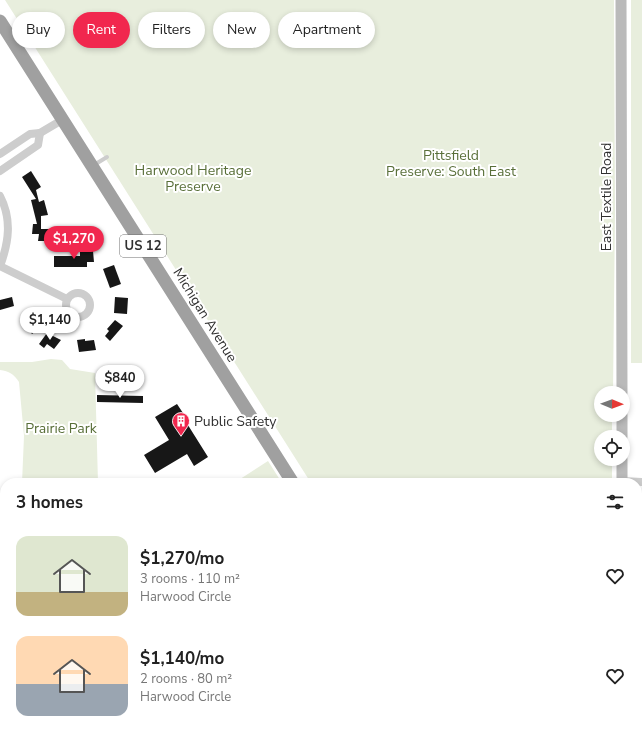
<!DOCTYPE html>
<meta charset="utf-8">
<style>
:root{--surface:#fff;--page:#f6f6f6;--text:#222;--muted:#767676;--accent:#f1274e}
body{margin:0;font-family:"Nunito Sans",sans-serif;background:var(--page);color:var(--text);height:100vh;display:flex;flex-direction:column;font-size:15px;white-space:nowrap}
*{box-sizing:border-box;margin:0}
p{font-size:13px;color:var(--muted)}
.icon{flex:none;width:22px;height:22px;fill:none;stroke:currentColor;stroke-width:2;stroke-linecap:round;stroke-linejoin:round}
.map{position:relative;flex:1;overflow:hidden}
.drawer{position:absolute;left:0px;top:478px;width:642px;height:256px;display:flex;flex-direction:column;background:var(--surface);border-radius:16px 16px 0 0;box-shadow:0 2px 6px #0003}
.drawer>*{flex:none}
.hud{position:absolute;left:12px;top:12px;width:400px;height:36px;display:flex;gap:8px}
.needle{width:26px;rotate:91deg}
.controls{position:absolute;left:594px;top:386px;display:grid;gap:8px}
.controls a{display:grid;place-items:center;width:36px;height:36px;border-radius:50%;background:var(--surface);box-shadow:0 2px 6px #0003;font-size:20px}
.price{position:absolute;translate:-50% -34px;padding:0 9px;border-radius:14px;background:#fff;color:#222;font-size:13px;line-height:26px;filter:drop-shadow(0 1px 2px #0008)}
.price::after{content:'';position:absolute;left:50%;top:24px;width:12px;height:9px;margin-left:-6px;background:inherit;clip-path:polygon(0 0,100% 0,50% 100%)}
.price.current{background:var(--accent);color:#fff}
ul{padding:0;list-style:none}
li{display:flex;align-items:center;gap:12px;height:100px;padding:0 16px}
li span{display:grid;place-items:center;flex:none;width:112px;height:80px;border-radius:12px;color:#555}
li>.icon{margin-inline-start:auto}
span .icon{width:48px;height:48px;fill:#fffc;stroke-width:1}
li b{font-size:17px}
h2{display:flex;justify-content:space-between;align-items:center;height:48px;padding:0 16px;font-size:17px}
.pill{padding:0 14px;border-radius:18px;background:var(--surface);box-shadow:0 2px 6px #0003;font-size:14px;line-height:36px}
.pill.current{background:var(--accent);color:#fff}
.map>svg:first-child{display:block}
</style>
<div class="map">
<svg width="642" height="734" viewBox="0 0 642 734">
<rect width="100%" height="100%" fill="#fff"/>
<g fill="#e8eedd">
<path d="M5,0h609l1,214 -2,179h-12v22h11v22h-11v22h11v24h-301z"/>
<rect x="631" y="0" width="11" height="363"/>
<path d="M51,359l11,1 8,9 25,4 3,110h-76l2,-47 -5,-54c-5,-8 -10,-11 -19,-12v-8h32z"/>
<path d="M268,461l14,22h-48z"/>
<path d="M29,729h259v5h-252z"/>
</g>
<path fill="#c8e4ef" d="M65,729h44l6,5h-44z"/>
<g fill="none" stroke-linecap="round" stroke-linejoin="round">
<g stroke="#c8e4ef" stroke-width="2">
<path d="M0,698l5,5"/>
<path d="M40,729l7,5"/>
</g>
</g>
<g fill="#171717">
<path d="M31,171l10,16 -5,3 3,12 5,-2 4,15 -7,1v13h9l-1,12h-11l1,-7h-7l1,-10h4l-6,-24 5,-1 -14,-22z"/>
<path d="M80,251h13l1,11h-7v5h-33v-11h26z"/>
<path d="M114,265l7,19 -11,4 -7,-19z"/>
<path d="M12,297l2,9 -14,4v-10z"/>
<path d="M115,297l13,1 -1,16 -13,-1z"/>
<path d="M30,315l10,13 -8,6 -9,-13z"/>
<path d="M115,320l8,6 -13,15 -5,-5 4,-5 -2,-2z"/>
<path d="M47,333l14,7 -7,9 -7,-5 -3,4 -5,-4z"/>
<path d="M85,339v2l9,-1 2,10 -17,2 -2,-12z"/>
<path d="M97,395l46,1v7l-46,-1z"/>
<path d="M177,404l6,9 -2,1 27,43 -14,9 -7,-12 -32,19 -11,-18 25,-15 -14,-23z"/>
</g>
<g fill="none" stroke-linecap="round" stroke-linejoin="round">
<g stroke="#cdcdcd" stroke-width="4">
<path d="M94,165l13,-8"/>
<path d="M275,729v5"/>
</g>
<g stroke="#cdcdcd" stroke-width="8">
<path d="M0,154l30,-20 10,-1 22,-13"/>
<path d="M0,171l38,-26 2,-12"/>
<path d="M0,196c12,23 9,46 0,70l67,33"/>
<circle cx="78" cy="305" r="12"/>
<path d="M622,481l20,1"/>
<path d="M637,499l5,-1"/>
</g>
<g stroke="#bababa" stroke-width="11">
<path d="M621,0l1,393"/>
<path d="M622,415v22"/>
<path d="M622,459v24"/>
<path d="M623,729v5"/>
</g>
<g stroke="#a0a0a0" stroke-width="13">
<path d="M0,21l293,462"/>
<path d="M449,729l3,5"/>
</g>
</g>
<defs>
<g id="building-pin" transform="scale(0.9)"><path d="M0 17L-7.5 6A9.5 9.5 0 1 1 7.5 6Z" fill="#f1274e" stroke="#fff"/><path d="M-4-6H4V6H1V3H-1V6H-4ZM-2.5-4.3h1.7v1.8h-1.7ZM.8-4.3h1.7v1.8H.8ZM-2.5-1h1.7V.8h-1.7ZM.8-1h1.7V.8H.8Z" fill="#fff"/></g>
</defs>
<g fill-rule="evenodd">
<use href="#building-pin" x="181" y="421"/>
</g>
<g text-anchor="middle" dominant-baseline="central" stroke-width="4" stroke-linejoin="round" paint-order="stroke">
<rect fill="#fff" stroke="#6e6e6e" stroke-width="1" x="120" y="235" width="46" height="22" rx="3"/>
<g font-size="13" font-weight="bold" fill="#303030">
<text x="143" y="246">US 12</text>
</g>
<g font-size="14" fill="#596f39" stroke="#fff">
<text x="451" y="155">Pittsfield<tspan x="451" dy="16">Preserve: South East</tspan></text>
<text x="193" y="170">Harwood Heritage<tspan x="193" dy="16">Preserve</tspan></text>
<text x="61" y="428">Prairie Park</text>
</g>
<g font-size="14" fill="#303030" stroke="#fff">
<text transform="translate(606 197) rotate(-90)">East Textile Road</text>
<text transform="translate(205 315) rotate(58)">Michigan Avenue</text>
</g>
<g font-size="14" fill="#303030" stroke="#fff" text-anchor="start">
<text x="194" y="421">Public Safety</text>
</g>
</g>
</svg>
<div class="controls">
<a><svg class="needle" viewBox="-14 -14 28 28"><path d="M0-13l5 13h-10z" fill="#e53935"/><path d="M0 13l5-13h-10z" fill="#767676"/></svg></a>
<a><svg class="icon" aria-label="locate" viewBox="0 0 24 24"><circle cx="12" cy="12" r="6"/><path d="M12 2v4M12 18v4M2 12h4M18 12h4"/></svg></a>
</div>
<b class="price current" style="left:74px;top:260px">$1,270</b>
<b class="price" style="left:50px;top:341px">$1,140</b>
<b class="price" style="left:120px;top:399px">$840</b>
<div class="hud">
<a class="pill">Buy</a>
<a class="pill current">Rent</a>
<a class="pill">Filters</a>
<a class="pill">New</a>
<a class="pill">Apartment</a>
</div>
<section class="drawer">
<h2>3 homes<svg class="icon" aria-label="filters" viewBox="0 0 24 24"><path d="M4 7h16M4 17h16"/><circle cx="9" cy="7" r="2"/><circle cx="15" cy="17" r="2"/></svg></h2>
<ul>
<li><span style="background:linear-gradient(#dfe7d0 70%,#c2b280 0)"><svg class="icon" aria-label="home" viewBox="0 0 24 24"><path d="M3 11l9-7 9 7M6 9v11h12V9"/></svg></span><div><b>$1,270/mo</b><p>3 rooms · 110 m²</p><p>Harwood Circle</p></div><svg class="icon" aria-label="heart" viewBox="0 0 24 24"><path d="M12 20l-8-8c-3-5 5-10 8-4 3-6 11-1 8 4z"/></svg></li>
<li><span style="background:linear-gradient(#ffd9b3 60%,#9aa5b1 0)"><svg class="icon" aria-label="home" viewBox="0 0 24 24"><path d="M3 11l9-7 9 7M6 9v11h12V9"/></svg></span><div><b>$1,140/mo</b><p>2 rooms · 80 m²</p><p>Harwood Circle</p></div><svg class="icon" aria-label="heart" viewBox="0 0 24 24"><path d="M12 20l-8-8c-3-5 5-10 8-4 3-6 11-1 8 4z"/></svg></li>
</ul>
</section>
</div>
